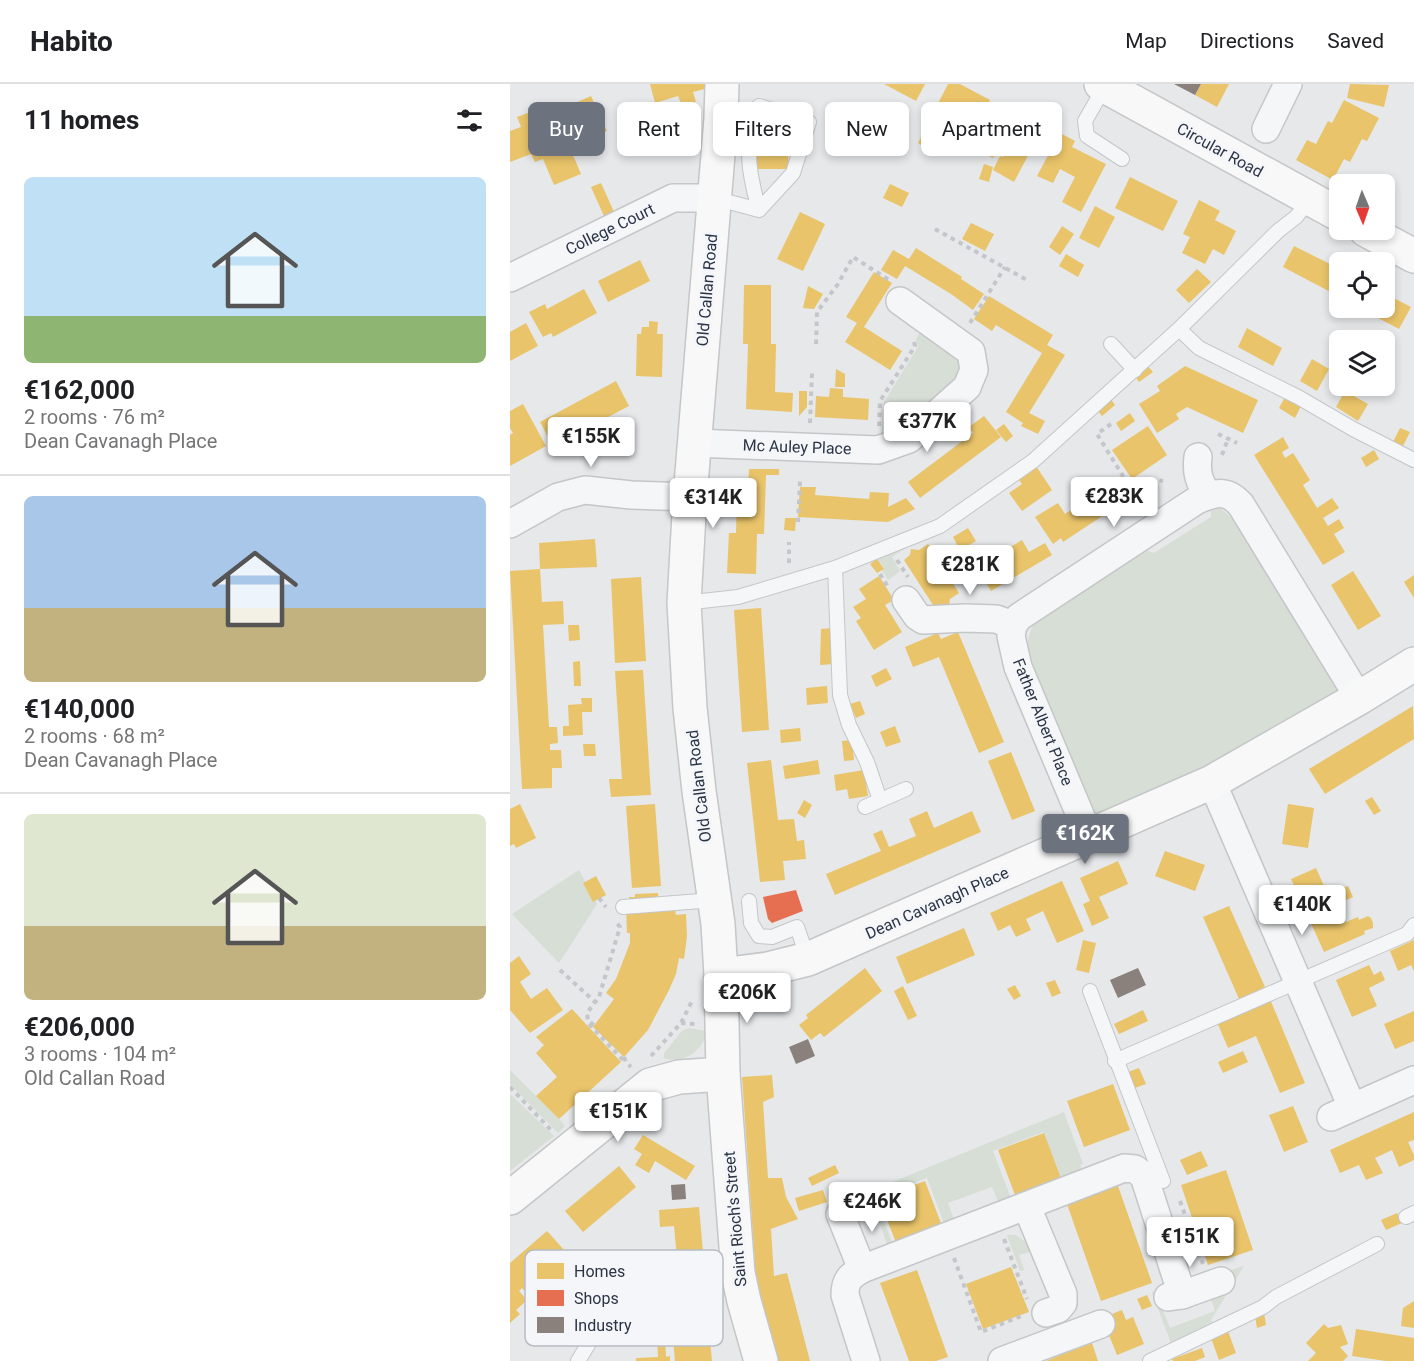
<!DOCTYPE html>
<meta charset="utf-8">
<style>
:root{--surface:#fff;--page:#f2f2f2;--text:#202124;--muted:#757577;--line:#e0e0e0;--accent:#6c737f}
body{margin:0;font-family:Roboto,sans-serif;background:var(--page);color:var(--text);height:100vh;display:flex;flex-direction:column;font-size:22px;white-space:nowrap}
*{box-sizing:border-box;margin:0}
p{font-size:20px;color:var(--muted)}
.icon{flex:none;width:33px;height:33px;fill:none;stroke:currentColor;stroke-width:2;stroke-linecap:round;stroke-linejoin:round}
.map{position:relative;flex:1;overflow:hidden}
.details{display:flex;flex-direction:column;background:var(--surface);width:510px}
.details>*{flex:none}
.banner{position:absolute;left:18px;top:18px;width:570px;height:54px;display:flex;gap:12px}
.needle{width:39px;rotate:178deg}
.tools{position:absolute;left:819px;top:90px;display:grid;gap:12px}
.tools a{display:grid;place-items:center;width:66px;height:66px;border-radius:9px;background:var(--surface);box-shadow:0 3px 9px #0003;font-size:30px}
.price{position:absolute;translate:-50% -51px;padding:0 14px;border-radius:6px;background:#fff;color:#222;font-size:20px;line-height:39px;filter:drop-shadow(0 2px 3px #0008)}
.price::after{content:'';position:absolute;left:50%;top:36px;width:18px;height:14px;margin-left:-9px;background:inherit;clip-path:polygon(0 0,100% 0,50% 100%)}
.price.active{background:var(--accent);color:#fff}
ul{padding:0;list-style:none}
li{display:grid;align-content:center;gap:12px;height:318px;padding:0 24px}
li+li{border-top:2px solid var(--line)}
li span{display:grid;place-items:center;height:186px;border-radius:9px;color:#555}
li>.icon{margin-inline-start:auto}
span .icon{width:108px;height:108px;fill:#fffc;stroke-width:1}
li b{font-size:26px}
h2{display:flex;justify-content:space-between;align-items:center;height:72px;padding:0 24px;font-size:26px}
.chip{padding:0 21px;border-radius:9px;background:var(--surface);box-shadow:0 3px 9px #0003;font-size:21px;line-height:54px}
.chip.active{background:var(--accent);color:#fff}
header{display:flex;align-items:center;gap:36px;box-sizing:border-box;height:84px;padding:0 30px;background:var(--surface);border-bottom:2px solid var(--line)}
header strong{font-size:28px}
nav{display:flex;gap:33px;margin-inline-start:auto;font-size:21px}
main{display:flex;flex:1;min-height:0}
.map>svg:first-child{display:block}
</style>
<header>
<strong>Habito</strong>
<nav><a>Map</a><a>Directions</a><a>Saved</a></nav>
</header>
<main>
<section class="details">
<h2>11 homes<svg class="icon" aria-label="filters" viewBox="0 0 24 24"><path d="M4 7h16M4 17h16"/><circle cx="9" cy="7" r="2"/><circle cx="15" cy="17" r="2"/></svg></h2>
<ul>
<li><span style="background:linear-gradient(#bfe0f5 75%,#8fb573 0)"><svg class="icon" aria-label="home" viewBox="0 0 24 24"><path d="M3 11l9-7 9 7M6 9v11h12V9"/></svg></span><div><b>€162,000</b><p>2 rooms · 76 m²</p><p>Dean Cavanagh Place</p></div></li>
<li><span style="background:linear-gradient(#a9c7e8 60%,#c2b280 0)"><svg class="icon" aria-label="home" viewBox="0 0 24 24"><path d="M3 11l9-7 9 7M6 9v11h12V9"/></svg></span><div><b>€140,000</b><p>2 rooms · 68 m²</p><p>Dean Cavanagh Place</p></div></li>
<li><span style="background:linear-gradient(#dfe7d0 60%,#c2b280 0)"><svg class="icon" aria-label="home" viewBox="0 0 24 24"><path d="M3 11l9-7 9 7M6 9v11h12V9"/></svg></span><div><b>€206,000</b><p>3 rooms · 104 m²</p><p>Old Callan Road</p></div></li>
</ul>
</section>
<div class="map">
<svg width="904" height="1277" viewBox="0 0 904 1277">
<rect width="100%" height="100%" fill="#e6e8ea"/>
<g fill="#d6ded6">
<path d="M410,248l40,25 1,26 -80,61 3,-42 34,-55 -2,-8z"/>
<path d="M701,424h9l14,12 104,165v6l-114,67 -120,57h-8l-6,-6 -62,-148v-22l7,-20 107,-70 12,4 57,-36z"/>
<path d="M400,461l-18,12 8,14 -12,9 -6,-10 2,-2 -8,-11z"/>
<path d="M69,786l18,34 -38,59 -47,-49z"/>
<path d="M179,944l17,3c-1,19 -24,34 -42,27v-5l18,-22z"/>
<path d="M0,986l49,49 6,7 -7,7 -48,-49z"/>
<path d="M0,1010l44,42 -44,35z"/>
<path d="M554,1028l19,52 -3,1 5,14 -20,8 -22,-55 -50,19 19,50 -12,5 -8,-19 -44,16 7,20 -10,3 -18,-48 -52,19 19,51 -21,5 -3,-3 17,-6 -19,-52z"/>
<path d="M497,1151h9l20,15 -17,5 5,15 -4,1z"/>
<path d="M734,1182l-33,54 1,2 -41,21 -19,-50 3,-2 15,37 45,-17 -5,-14 11,-24z"/>
</g>
<g fill="#e9c46a">
<path d="M140,0h57l1,4 -15,4 3,10 -14,4 -4,-10 -23,7z"/>
<path d="M374,0h41l-9,17z"/>
<path d="M438,0h12l30,16 -10,18 3,2 -12,22 -25,-13 -12,23 -16,-9z"/>
<path d="M691,0h28l-12,23 -22,-12z"/>
<path d="M840,0l39,1 -5,22 -37,-9z"/>
<path d="M81,12l16,35 -34,16 -16,-36z"/>
<path d="M834,16l35,18 -12,23 -5,-2 -12,23 -6,-3 -11,21 -37,-20 11,-20 9,4 12,-23 4,2z"/>
<path d="M28,25l13,30 13,-5 17,40 -27,11 -11,-26 -8,3 -4,-8 -21,8v-31l11,-4 -4,-10z"/>
<path d="M494,25l38,20 -28,53 -21,-12 7,-14 3,1 5,-8 -8,-5 -7,14 -12,-6z"/>
<path d="M255,47h24l-1,38h-32v-18h9z"/>
<path d="M550,49l15,8 -3,6 34,17 -25,48 -19,-10 13,-25 -15,-8 -7,14 -16,-7z"/>
<path d="M474,80l9,3 -4,15 -10,-3z"/>
<path d="M620,93l48,24 -15,30 -48,-23z"/>
<path d="M91,99l13,29 -10,4 -13,-29z"/>
<path d="M380,100l19,9 -7,14 -19,-9z"/>
<path d="M689,116l21,11 -5,9 21,11 -12,24 -11,-6 -8,15 -23,-11 8,-16 -7,-3z"/>
<path d="M585,122l20,11 -16,31 -20,-10z"/>
<path d="M290,128l25,12 -22,47 -26,-12z"/>
<path d="M461,139l23,11 -9,17 -23,-12z"/>
<path d="M552,142l12,8 -14,21 -11,-8z"/>
<path d="M784,162l46,23v28l-57,-30z"/>
<path d="M406,164l46,29 -1,2 23,15 -11,16 -22,-16 -46,-28 -8,13 -16,-9 12,-20 16,9z"/>
<path d="M556,170l18,11 -6,12 -19,-11z"/>
<path d="M130,176l10,21 -42,21 -10,-21z"/>
<path d="M687,185l14,13 -22,21 -13,-13z"/>
<path d="M364,188l18,11 -28,44 38,24 -12,19 -45,-28 12,-19 -11,-6z"/>
<path d="M234,201h27v59h5l-1,48 18,1 -1,19 -46,-3 2,-65h-5z"/>
<path d="M298,202l15,8 -9,15 -11,-1z"/>
<path d="M74,205l13,24 -44,24 -2,-4 -8,4 -14,-25 16,-8 2,5z"/>
<path d="M874,209l27,14 -12,22 -40,-21h25z"/>
<path d="M479,212l64,39 -6,10 18,10 -36,58 16,8 -7,13 -17,-8 2,-3 -17,-11 36,-59 -46,-28 -4,6 -18,-12z"/>
<path d="M139,237l9,1 -1,12h6l-1,43 -26,-1 1,-42h4l1,-7h7z"/>
<path d="M16,239l12,23 -28,15v-29z"/>
<path d="M737,244l35,20 -9,18 -35,-19z"/>
<path d="M802,275l17,10 -12,22 -17,-10z"/>
<path d="M637,281l6,7 -14,10 -5,-7z"/>
<path d="M675,282l73,34 -15,33 -56,-26 -11,7 3,5 -22,14 -18,-29 21,-13 -3,-5z"/>
<path d="M326,285l9,5v13h-10z"/>
<path d="M106,297l13,25 -76,40 -13,-24z"/>
<path d="M320,304l13,1v8l26,2 -1,21 -53,-3 1,-21 13,1z"/>
<path d="M289,307h8v16l-8,9z"/>
<path d="M835,307l23,13 -10,17 -22,-14z"/>
<path d="M775,313l16,9 -6,12 -16,-10z"/>
<path d="M600,314l5,7 -13,11 -6,-7z"/>
<path d="M13,320l23,42 -36,20v-31l3,-2 -3,-5v-17z"/>
<path d="M620,329l5,8 -14,10 -5,-8z"/>
<path d="M474,332l17,21 -81,61 -12,-16 65,-49 -4,-6z"/>
<path d="M494,340l9,12 -7,6 -10,-12z"/>
<path d="M638,342l19,29 -35,24 -20,-29z"/>
<path d="M890,344l10,4 -7,14 -10,-4z"/>
<path d="M773,353l6,11 -7,4 3,6 8,-5 7,11 10,16 -7,5 14,23 15,-10 7,10 -16,10 5,8 11,-7 5,9 -10,6 11,18 -22,13 -69,-110z"/>
<path d="M864,366l5,9 -13,8 -5,-9z"/>
<path d="M524,379l18,27 -30,21 -13,-18 13,-9 -6,-8z"/>
<path d="M239,385h30v6h-13l-2,59h-7l-1,40 -29,-1 2,-40h7l1,-39h11z"/>
<path d="M606,397l12,18 -65,43 -2,-4 -8,6 -18,-27 23,-14 7,11z"/>
<path d="M290,403h16l-1,8 54,4 1,-7 19,1 -1,14 18,-9 9,11 -27,13 -90,-5z"/>
<path d="M275,434h11l-1,13 -11,-1z"/>
<path d="M458,444l8,13 -16,9 -7,-13z"/>
<path d="M85,455l2,28 -57,2 -1,-26z"/>
<path d="M512,456l7,12 16,-9 7,12 -61,36 -14,-24z"/>
<path d="M418,460l31,49 -9,6 -1,8 -8,-3 -6,4 -31,-48 6,-5 1,-6 8,1z"/>
<path d="M367,475l7,10 -7,4 -7,-9z"/>
<path d="M30,485l2,33 21,-1 1,23 -21,1 6,102h8l1,16 -8,1v6h11l1,18h-10v20l-30,1 -12,-218z"/>
<path d="M843,487l28,45 -23,14 -27,-45z"/>
<path d="M904,491v23l-10,-16z"/>
<path d="M369,492l15,24 -9,5 17,27 -28,18 -18,-29 5,-3 -8,-11 13,-8 -7,-10z"/>
<path d="M131,493l5,84 -31,2 -4,-84z"/>
<path d="M251,524l8,122 -27,2 -8,-122z"/>
<path d="M58,541h11l1,15 -11,1z"/>
<path d="M322,544l2,36 -14,1 1,-36z"/>
<path d="M448,548l46,110 -25,11 -40,-96 -26,10 -8,-20 33,-14 3,6z"/>
<path d="M70,577l1,25h-7l-1,-24z"/>
<path d="M376,584l6,11 -16,8 -5,-11z"/>
<path d="M133,586l8,125 -40,2 -2,-18h13l-7,-108z"/>
<path d="M317,602l1,17 -21,2 -1,-17z"/>
<path d="M71,614h11v14h-10l1,23 -20,1v-10h6l-1,-21 14,-1z"/>
<path d="M350,617l5,13 -9,4 -6,-14z"/>
<path d="M903,622l1,33 -89,55 -16,-25z"/>
<path d="M385,642l6,16 -15,5 -6,-15z"/>
<path d="M290,644l1,13 -20,2 -1,-13z"/>
<path d="M342,656l2,20 -10,1 -2,-20z"/>
<path d="M73,660h12l1,12h-12z"/>
<path d="M501,668l24,59 -23,9 -24,-59z"/>
<path d="M261,676l7,60 16,-1 3,22 7,-1 2,19 -23,2 2,19 -25,2 -13,-119z"/>
<path d="M308,676l2,14 -35,5 -2,-13z"/>
<path d="M354,686l4,26 -19,3 -2,-10 -11,2 -2,-16z"/>
<path d="M862,713l9,14 -7,4 -9,-14z"/>
<path d="M294,716l8,5 -7,13 -8,-5z"/>
<path d="M10,720l16,34 -20,10 -2,-4 -4,2v-37z"/>
<path d="M145,720l6,82 -29,2 -6,-82z"/>
<path d="M778,720l26,4 -6,40 -26,-4z"/>
<path d="M417,727l7,17 38,-17 9,21 -146,63 -9,-21 55,-23 -8,-17 9,-4 7,17 27,-11 -7,-17z"/>
<path d="M655,767l40,14 -10,26 -40,-15z"/>
<path d="M608,777l10,23 -29,13 10,21 -17,8 -9,-22 7,-3 -10,-23z"/>
<path d="M806,784l12,27 20,-9 5,11 -20,9 8,18 17,-7 1,3 9,-4 3,2 2,5v5l-9,3 1,3 -41,18 -33,-73z"/>
<path d="M86,792l10,19 -13,7 -10,-19z"/>
<path d="M552,797l22,50 -27,12 -14,-32 -17,8 5,11 -15,7 -6,-12 -12,6 -8,-18z"/>
<path d="M148,809l1,17h16l1,5 10,-1 1,22 -3,23 -5,-1 -3,16 -7,16 -21,40 -24,27 -31,-30 21,-28 -8,-6 10,-14 14,-36v-10h-3l-1,-26h4l-1,-10h6v-3z"/>
<path d="M719,822l36,81 -26,12 -36,-82z"/>
<path d="M454,844l11,27 -68,29 -11,-27z"/>
<path d="M573,856l13,3 -7,30 -13,-3z"/>
<path d="M904,856v31l-3,-6 -13,6 -8,-20z"/>
<path d="M9,872l12,18 -11,8 11,17 16,-11 16,22 -33,23 -20,-23v-47z"/>
<path d="M859,881l5,10 7,-4 4,9 -16,8 8,18 -25,11 -16,-37z"/>
<path d="M355,884l17,23 -58,46 -4,-4 -9,7 -12,-15 9,-7 -2,-3z"/>
<path d="M545,896l6,13 -9,4 -6,-14z"/>
<path d="M505,901l6,11 -7,4 -7,-11z"/>
<path d="M393,902l14,30 -9,4 -14,-29z"/>
<path d="M760,915l35,84 -25,10 -24,-57 -28,12 -11,-26z"/>
<path d="M62,925l49,53 -62,57 -23,-23 21,-19 -21,-24 8,-8 -8,-8z"/>
<path d="M633,926l5,11 -29,13 -5,-10z"/>
<path d="M904,927v30l-19,8 -11,-25z"/>
<path d="M733,967l5,11 -25,11 -5,-11z"/>
<path d="M629,984l7,16 -11,4 -7,-16z"/>
<path d="M262,991l2,22 -11,5 5,76h14l4,19 12,22 -27,10 3,47 13,-3 23,88h-32l-22,-83 -14,-201z"/>
<path d="M603,1000l17,46 -46,17 -17,-46z"/>
<path d="M783,1022l15,36 -24,10 -15,-37z"/>
<path d="M904,1028v28l-6,2 6,13v5l-15,7 -7,-17 -17,8 8,15 -17,7 -7,-15 -19,8 -10,-23z"/>
<path d="M534,1049l17,45 -46,17 -17,-45z"/>
<path d="M133,1051l52,31 -9,14 -31,-19 -6,12 -14,-8 7,-11 -8,-5z"/>
<path d="M691,1067l7,15 -21,9 -7,-15z"/>
<path d="M325,1081l4,8 -27,13 -4,-8z"/>
<path d="M109,1082l17,21 -53,45 -18,-21z"/>
<path d="M716,1086l27,80 -45,15 -27,-80z"/>
<path d="M415,1097l17,45 -46,17 -17,-45z"/>
<path d="M608,1102l34,97 -51,18 -34,-97z"/>
<path d="M313,1106l4,12 -28,9 -4,-13z"/>
<path d="M189,1123l6,67 -41,3 -2,-16 15,-2 -3,-33 -14,1 -1,-17z"/>
<path d="M887,1129l5,10 -16,7 -5,-10z"/>
<path d="M37,1147l27,30 -10,9 -10,-10 -17,15 14,15 -15,13 -14,-15 -3,3 8,9 -11,10 4,4 -10,9v-60z"/>
<path d="M501,1183l18,45 -46,17 -17,-45z"/>
<path d="M407,1186l31,87 -12,4h-27l-29,-78z"/>
<path d="M195,1203l7,74h-37l-2,-21 12,-2 -1,-16 -18,2 -2,-33z"/>
<path d="M637,1211l5,11 -10,4 -5,-11z"/>
<path d="M904,1217v27l-13,-2 2,-18z"/>
<path d="M612,1226l4,10 7,-3 11,27 -27,11 -15,-37z"/>
<path d="M754,1229l2,12 -9,3 -2,-12z"/>
<path d="M814,1240l4,4 13,-3 7,19 -8,3 8,9 -5,5h-35l8,-8 -10,-10z"/>
<path d="M846,1245l58,9v23h-28l-34,-5z"/>
<path d="M718,1247l8,22 -17,7 -8,-22z"/>
<path d="M147,1255h8l1,18 4,-1v5h-34v-3l22,-1z"/>
<path d="M582,1259l6,18h-52l12,-5z"/>
<path d="M692,1264l3,9 -10,4h-22l-1,-2z"/>
</g>
<path fill="#e76f51" d="M286,806l7,21 -31,12 -4,-4 -5,-22z"/>
<g fill="#8a817c">
<path d="M664,0h27l-6,11z"/>
<path d="M628,884l8,17 -28,13 -8,-18z"/>
<path d="M298,955l7,17 -19,8 -7,-17z"/>
<path d="M175,1100l1,15 -14,1 -1,-15z"/>
</g>
<g fill="none" stroke-linecap="round" stroke-linejoin="round">
<g stroke="#c4c6c8" stroke-width="16">
<g id="lane">
<path d="M595,2l-20,35 2,15 35,23"/>
<path d="M204,114l45,12 34,-37 16,-51 -50,-16c-14,44 -12,60 0,104"/>
<path d="M669,245l20,19 99,49 55,32 61,31"/>
<path d="M601,260l24,26"/>
<path d="M325,484l5,127 9,30 18,37 13,38"/>
<path d="M174,519l54,-6 97,-29 105,-42 93,-65 146,-132 99,-98 18,-14 14,-18"/>
<path d="M355,723l41,-18"/>
<path d="M239,817l2,22 8,13 13,1 25,-10 11,32"/>
<path d="M113,823l91,-7"/>
<path d="M580,907l73,190"/>
<path d="M605,977l292,-127 7,-9"/>
<path d="M896,1133l8,-4"/>
<path d="M68,1277l19,-31"/>
<path d="M640,1277l113,-54 13,-10 101,-53"/>
</g>
</g>
<g stroke="#c4c6c8" stroke-width="30">
<g id="street">
<path d="M756,45l22,-45"/>
<path d="M0,194l163,-80h41"/>
<path d="M184,359l184,7 31,-11 58,-52 7,-17 -3,-18 -71,-51"/>
<path d="M688,373c-2,16 1,25 10,38"/>
<path d="M0,440l48,-27 27,-7 46,5 59,2"/>
<path d="M396,516l11,16 6,4 42,-2 31,1 17,6"/>
<path d="M702,698l140,325"/>
<path d="M579,752l-71,-169 -7,-31 2,-11 6,-8 178,-117c19,-8 30,-11 44,5l118,193"/>
<path d="M821,1033l83,-37"/>
<path d="M517,1123l36,87v9l-5,6 -12,4"/>
<path d="M330,1130l22,55"/>
<path d="M658,1213l14,-2 39,-14"/>
<path d="M356,1277l-21,-66c0,-15 5,-19 17,-26l262,-101 11,1 9,7 38,119"/>
<path d="M492,1277l99,-37"/>
</g>
</g>
<g stroke="#c4c6c8" stroke-width="36">
<g id="secondary">
<path d="M212,0l-1,34 -31,379 -6,106 6,105 9,83 19,133 3,51 2,99 15,199 6,28 17,60"/>
<path d="M591,0l239,131"/>
<path d="M856,146l48,26"/>
<path d="M211,891l47,-6 40,-10 404,-177 147,-84 55,-34"/>
<path d="M0,1114l140,-113 29,-8 44,-3"/>
</g>
</g>
<g stroke="#c5c6ca" stroke-width="4" stroke-dasharray="4.5 4.5" stroke-linecap="butt">
<path d="M425,145l92,51"/>
<path d="M460,239l35,-56"/>
<path d="M306,260l1,-32 21,-28 15,-27 36,23"/>
<path d="M300,339l2,-50"/>
<path d="M601,340l-14,10 37,60 23,-14 6,1"/>
<path d="M369,342l1,-25 35,-55 -1,-5"/>
<path d="M708,350l19,9"/>
<path d="M712,371l6,-16"/>
<path d="M288,438l2,-41"/>
<path d="M387,476l11,17"/>
<path d="M279,479v-21"/>
<path d="M370,490l8,13"/>
<path d="M89,814l7,9"/>
<path d="M50,886l35,32"/>
<path d="M171,939l14,1"/>
<path d="M79,940l36,38"/>
<path d="M84,941l-6,-4 -1,-8 12,-16 21,-70 -3,-4"/>
<path d="M141,972l30,-33 12,-24"/>
<path d="M114,973l2,5 5,5"/>
<path d="M0,1003l41,43"/>
<path d="M371,1112l18,-7v2"/>
<path d="M670,1117l23,63"/>
<path d="M494,1155l23,60"/>
<path d="M444,1174l27,74 43,-17"/>
</g>
<use href="#lane" stroke="#f5f6f7" stroke-width="14"/>
<use href="#street" stroke="#f5f6f7" stroke-width="27"/>
<use href="#secondary" stroke="#f8f8f8" stroke-width="33"/>
</g>
<g text-anchor="middle" dominant-baseline="central" stroke-width="6" stroke-linejoin="round" paint-order="stroke">
<g font-size="16" fill="#2b3445" stroke="#f4f6f9">
<text transform="translate(710 66) rotate(29)">Circular Road</text>
<text transform="translate(100 145) rotate(-26)">College Court</text>
<text transform="translate(197 206) rotate(-85)">Old Callan Road</text>
<text transform="translate(287 363) rotate(2)">Mc Auley Place</text>
<text transform="translate(533 638) rotate(68)">Father Albert Place</text>
<text transform="translate(189 702) rotate(-97)">Old Callan Road</text>
<text transform="translate(427 819) rotate(-24)">Dean Cavanagh Place</text>
<text transform="translate(225 1135) rotate(-95)">Saint Rioch's Street</text>
</g>
</g>
<rect x="15" y="1166" width="198" height="96" rx="9" fill="#f4f6f9" stroke="#b8bcc3" stroke-width="1.5"/>
<rect x="27" y="1179" width="27" height="16" fill="#e9c46a"/>
<rect x="27" y="1206" width="27" height="16" fill="#e76f51"/>
<rect x="27" y="1233" width="27" height="16" fill="#8a817c"/>
<g font-size="16" fill="#2b3445">
<text x="64" y="1193">Homes</text>
<text x="64" y="1220">Shops</text>
<text x="64" y="1247">Industry</text>
</g>
</svg>
<div class="tools">
<a><svg class="needle" viewBox="-14 -14 28 28"><path d="M0-13l5 13h-10z" fill="#e53935"/><path d="M0 13l5-13h-10z" fill="#757577"/></svg></a>
<a><svg class="icon" aria-label="locate" viewBox="0 0 24 24"><circle cx="12" cy="12" r="6"/><path d="M12 2v4M12 18v4M2 12h4M18 12h4"/></svg></a>
<a><svg class="icon" aria-label="layers" viewBox="0 0 24 24"><path d="M12 4l9 5-9 5-9-5zM3 14l9 5 9-5"/></svg></a>
</div>
<b class="price" style="left:417px;top:369px">€377K</b>
<b class="price" style="left:81px;top:384px">€155K</b>
<b class="price" style="left:604px;top:444px">€283K</b>
<b class="price" style="left:203px;top:445px">€314K</b>
<b class="price" style="left:460px;top:512px">€281K</b>
<b class="price active" style="left:575px;top:781px">€162K</b>
<b class="price" style="left:792px;top:852px">€140K</b>
<b class="price" style="left:237px;top:940px">€206K</b>
<b class="price" style="left:108px;top:1059px">€151K</b>
<b class="price" style="left:362px;top:1149px">€246K</b>
<b class="price" style="left:680px;top:1184px">€151K</b>
<div class="banner">
<a class="chip active">Buy</a>
<a class="chip">Rent</a>
<a class="chip">Filters</a>
<a class="chip">New</a>
<a class="chip">Apartment</a>
</div>
</div>
</main>
